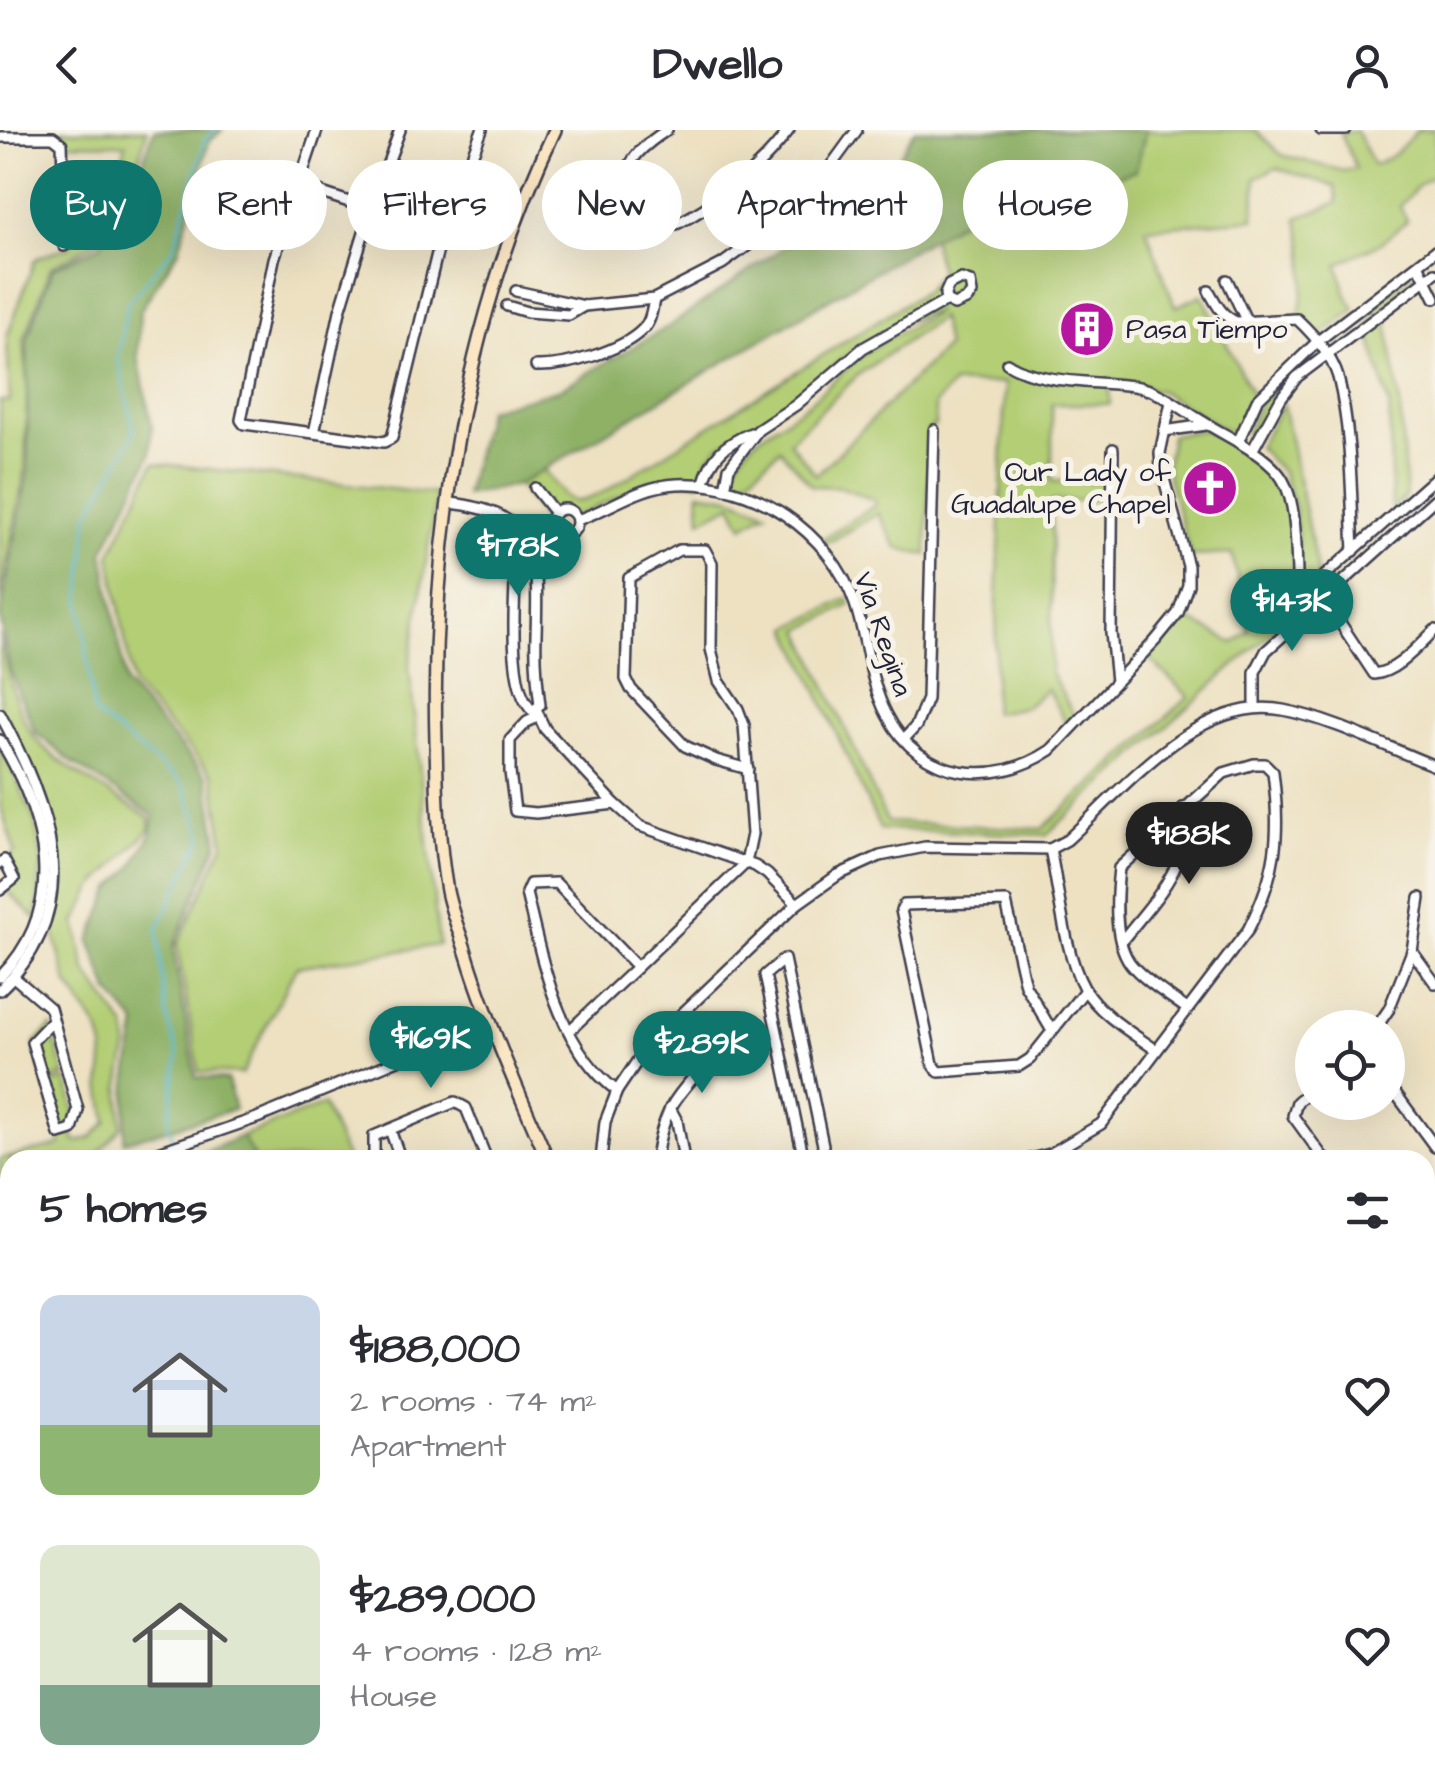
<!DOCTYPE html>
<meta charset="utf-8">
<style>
:root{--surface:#fff;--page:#f2f2f3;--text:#2b2b33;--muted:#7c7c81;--accent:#0f766e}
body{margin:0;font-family:"Architects Daughter",sans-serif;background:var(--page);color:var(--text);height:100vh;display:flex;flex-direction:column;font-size:38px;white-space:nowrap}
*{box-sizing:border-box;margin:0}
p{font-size:32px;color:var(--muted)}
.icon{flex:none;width:55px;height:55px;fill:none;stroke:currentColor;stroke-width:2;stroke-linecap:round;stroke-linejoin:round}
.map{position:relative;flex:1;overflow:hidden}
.details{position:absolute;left:0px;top:1020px;width:1435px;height:640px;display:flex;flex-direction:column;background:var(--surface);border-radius:30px 30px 0 0;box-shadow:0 10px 40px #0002}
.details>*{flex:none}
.banner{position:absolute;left:30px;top:30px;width:1375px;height:90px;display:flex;gap:20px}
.fabs{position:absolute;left:1295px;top:880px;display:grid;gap:20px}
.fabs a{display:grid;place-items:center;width:110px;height:110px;border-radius:50%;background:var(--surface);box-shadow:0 10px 40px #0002;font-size:50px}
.price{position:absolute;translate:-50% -85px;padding:0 22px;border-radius:35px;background:var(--accent);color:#fff;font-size:32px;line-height:65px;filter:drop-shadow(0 2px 5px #0008)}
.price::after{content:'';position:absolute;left:50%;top:60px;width:30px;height:22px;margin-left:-15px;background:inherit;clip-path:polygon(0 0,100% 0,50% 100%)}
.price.on{background:#222;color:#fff}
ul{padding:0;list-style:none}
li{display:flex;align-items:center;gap:30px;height:250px;padding:0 40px}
li span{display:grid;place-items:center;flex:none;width:280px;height:200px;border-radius:20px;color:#555}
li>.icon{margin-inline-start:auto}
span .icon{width:120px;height:120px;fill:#fffc;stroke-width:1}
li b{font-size:42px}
h2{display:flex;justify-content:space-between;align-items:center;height:120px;padding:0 40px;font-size:42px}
.chip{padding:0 35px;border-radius:45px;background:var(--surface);box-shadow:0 10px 40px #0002;font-size:35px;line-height:90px}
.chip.on{background:var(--accent);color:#fff}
header{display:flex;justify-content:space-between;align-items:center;height:130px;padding:0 40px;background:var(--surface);font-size:45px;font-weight:700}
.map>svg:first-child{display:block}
</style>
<header><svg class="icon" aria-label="back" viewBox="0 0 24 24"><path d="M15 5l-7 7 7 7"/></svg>Dwello<svg class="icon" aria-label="person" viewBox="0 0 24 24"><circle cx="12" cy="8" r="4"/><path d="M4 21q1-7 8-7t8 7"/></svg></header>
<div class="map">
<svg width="1435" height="1660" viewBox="0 0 1435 1660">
<rect width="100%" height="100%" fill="#f7f3e8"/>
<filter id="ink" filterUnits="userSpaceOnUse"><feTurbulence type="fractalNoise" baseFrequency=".01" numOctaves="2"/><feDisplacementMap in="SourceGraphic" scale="20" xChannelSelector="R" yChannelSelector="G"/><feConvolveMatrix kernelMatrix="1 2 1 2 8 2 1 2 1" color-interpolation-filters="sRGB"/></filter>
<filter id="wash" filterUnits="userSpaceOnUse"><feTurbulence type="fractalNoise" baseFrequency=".0048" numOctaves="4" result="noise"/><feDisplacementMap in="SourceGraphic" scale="40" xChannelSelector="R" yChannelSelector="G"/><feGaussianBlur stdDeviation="2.25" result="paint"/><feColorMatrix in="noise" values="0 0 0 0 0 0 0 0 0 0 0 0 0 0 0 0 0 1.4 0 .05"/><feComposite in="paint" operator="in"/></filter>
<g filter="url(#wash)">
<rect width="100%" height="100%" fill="#ede1c2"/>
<g fill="#b3ce74" stroke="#6a7858" stroke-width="2.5" fill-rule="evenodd">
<path d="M62,0h85l-18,64 -33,48 -45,25 -27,73 3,46 -2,84 -25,128v-197h10l-3,-64 28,-78 35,-13 11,-23 33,-33 12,-46 -63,-1z"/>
<path d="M1146,0h109l27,25 62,16 12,-3 -15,-34 15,-4 17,35c20,-6 31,-20 44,-35h18v45l-14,8 -21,23 7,15 -26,22 -43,21 8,30 9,15 -34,26 -23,-15c8,-35 10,-67 -1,-102l40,-15 -2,-17 -59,-18 -20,10 -2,41 -108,9 29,79 27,-12 53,105 -15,32 -10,1 -70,-42 -51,-11 1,24h-58v77l58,1 -1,18 -57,1 -1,172 25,46 -8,8 -21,-38 -21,18 -33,6 12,-330 -52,1 -18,20v22l-4,1 -4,128 -30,-7 -19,-35 -52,31 -4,-5 53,-34 -1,-5 -34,-13 -28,-1 -32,-37 -41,38 -11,-2c14,-49 42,-52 78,-80 24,-19 44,-43 70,-60 20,-12 42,-20 61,-34l-33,11 -45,23 -69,58 -71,43 -11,13 -9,23c-59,-4 -73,13 -123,34l-23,-6 -7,13 -28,-38 26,-15c27,34 24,40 65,19l316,-198 15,-19 -8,-34 30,-18 174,-50zM940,188l6,29 -130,128 -27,-34 70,-67z"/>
<path d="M1415,143l3,10 -90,64 -4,-6z"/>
<path d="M1386,183l14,90 6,93 -14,14 -3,-106 -21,-76z"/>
<path d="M1314,219l5,5c-30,23 -49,47 -64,82l-9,-2 14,-32z"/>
<path d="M1283,274l36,176 -11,11 -8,-1 -5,-82 -13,-36 -24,-25z"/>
<path d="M1207,299c21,14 46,25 65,44 23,24 20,89 25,121l7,9 -258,232 -166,-6 -91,-201 59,-30 2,7 -49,25 86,192 155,7 147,-132 -40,-38 33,-43 52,27 15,-12 -17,-77 -41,2 -22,-75 -3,-13 5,-33z"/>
<path d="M154,333l283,31 -28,174 30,277 -143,22 -54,107 -43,-2 -22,-126 47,-102 -11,-69 -80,-89 -23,-131z"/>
<path d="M699,362l32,5 36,15 -24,14 -11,-22 -31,16z"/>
<path d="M0,504c6,33 13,68 30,97 17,29 90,68 120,87v11l-57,59 -17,35 10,48 40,57 2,16 -8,42 1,41 -25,29 -17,4h-69v16l-10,2v-19l61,-14 -2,-10 14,-3 2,10 16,-4 16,-16 -6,-36 3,-38 -5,-18 -32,-47 -18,-69 6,-61 -3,-23 -6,-21 -46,-96z"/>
<path d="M0,614l34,74 8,41 -6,60 -32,-31 11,-9 -10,-19 10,-8 -15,-47z"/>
<path d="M51,897l14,49 -20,5 -11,-37z"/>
<path d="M67,950l8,31 -5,17 -10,3 -14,-46z"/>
<path d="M323,975l24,55h-92l-13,-24z"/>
<path d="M473,1650h42l3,10h-42z"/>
</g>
<g fill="#8eb166" stroke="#586a50" stroke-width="2.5">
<path d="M154,0h68l-13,12 -30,107 -39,62 -2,46 14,70 -2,29 -47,96 23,133 81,92 11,66 -45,105 23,129 31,3 8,29 -111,33 3,-59 10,-59 -28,-33 -19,-50 22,-53 20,-20 19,-34 3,-18 -84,-55 -35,-29 -25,-61 -10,-55 28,-145 -1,-131 26,-72 46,-22 32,-51z"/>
<path d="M915,0h231l-10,40 -174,50 -444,265 -53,10 22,-86 71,-19 113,-65 217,-150z"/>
<path d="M242,1006l13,24h-69z"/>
<path d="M264,1650h209l3,10h-210z"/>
</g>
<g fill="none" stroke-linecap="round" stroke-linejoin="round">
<g stroke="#56bad4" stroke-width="2.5">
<path d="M182,1030l-14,-34 10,-70 -12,-44 -9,-82 46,-94 -20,-52 -89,-71 -13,-112 7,-85 46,-83 -16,-74 9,-55 47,-57 31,-107 11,-10"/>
<path d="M356,1650l6,10"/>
</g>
</g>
</g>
<g filter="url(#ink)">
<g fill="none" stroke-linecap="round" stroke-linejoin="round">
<g stroke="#403f4f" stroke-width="14">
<g id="street">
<path d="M317,0l-43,129 -33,161 3,4 140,18 8,-4 50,-205 40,-103"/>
<path d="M1321,0h25"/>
<path d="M0,7h53l9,7 3,73"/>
<path d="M298,55l144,48"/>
<path d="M65,87l15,6 -1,14 -15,9z"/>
<path d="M643,104c-24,-52 -27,-71 24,-104"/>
<path d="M593,108c10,0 21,2 31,1 61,-5 130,-62 165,-109"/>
<path d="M1419,136l16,32"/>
<path d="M1227,150l20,42"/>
<path d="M516,161l68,15"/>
<path d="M1209,161c8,14 12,24 27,31l61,-3c17,16 34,35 41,58 14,56 13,118 16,174"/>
<path d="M507,176l20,6 42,3 15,-9 70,-7 68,-35 56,-40 36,-35 43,-59"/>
<path d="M1007,233c31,21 88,18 127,23 26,4 46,22 68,35 25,16 57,29 76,52 22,26 17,87 20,120l4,3 133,-118"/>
<path d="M536,236c29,1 86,-15 107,-37 8,-7 9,-20 11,-30"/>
<path d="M1164,301l42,-6"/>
<path d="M314,303l26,-122 31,-102 29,-79"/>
<path d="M1238,312l19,-42 61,-59 117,-90"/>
<path d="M1113,319l-2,184 5,48"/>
<path d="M1252,321l29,-53 16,-21 138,-104"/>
<path d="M703,355c8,-28 21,-41 48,-52"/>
<path d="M535,358l20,25"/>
<path d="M725,359l4,-21 29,-38 38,-25 67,-57 83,-47 8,4 12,-5 6,-7 -2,-11 -9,-3 -12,6 -4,9 1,7"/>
<path d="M450,373c92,10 88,56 86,132 -1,24 1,47 4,70l-7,6c-30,-22 -16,-145 -15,-183"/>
<circle cx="564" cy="392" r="13"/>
<path d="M577,390c34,-11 61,-34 100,-36 76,-4 153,47 178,120 12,36 14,77 32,111 33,65 107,73 164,35l104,-109 23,-28 10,-28v-19l-27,-98 -1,-15 11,-51"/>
<path d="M1325,470l49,74c23,-2 45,-29 61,-44"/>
<path d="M1255,578v-36l11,-21 169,-152"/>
<path d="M536,580l9,19 70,75 25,22 115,40 12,8 30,30"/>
<path d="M0,584c50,92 88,193 0,276"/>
<path d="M539,586l-12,6 -17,18v32l5,39 21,2 79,-9"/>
<path d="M905,608l11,-12 11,-27 7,-269"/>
<path d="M0,610c46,76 70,166 0,237"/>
<path d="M1050,719c9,41 14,103 34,139 15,26 48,45 72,62"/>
<path d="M0,733l4,-3 10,19 -14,11"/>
<path d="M1121,812c32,-41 72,-77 62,-134"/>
<path d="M1412,821l8,-53"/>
<path d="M16,849l34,29 28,102 -6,20 -13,4 -27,-92 20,-21"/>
<path d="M1376,898l13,-19 23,-58 23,32"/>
<path d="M569,901l68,-64"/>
<path d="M1052,901l-27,-46 -19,-83 -102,3 -3,5 32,154 6,8 80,-6 11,-7 55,-69"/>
<path d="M1388,953l47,64"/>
<path d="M1312,959l-15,13 -4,14 32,44"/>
<path d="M617,961l29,-43 151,-144 41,-29 42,-19 45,-9 125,2 17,-9c56,-51 133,-146 216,-130 52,10 103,37 152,56"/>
<path d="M670,978l7,13 7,39"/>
<path d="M390,1000l11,30"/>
<path d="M135,1030l122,-42 233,-96"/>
<path d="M374,1030v-24l81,-34 11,6 21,52"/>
<path d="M601,1030l4,-38 12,-31c-60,-45 -74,-129 -91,-198l4,-9 26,-1 81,84 109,-104 6,-29 -8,-109 -6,-16 -19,-28 -8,-32 1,-86 -7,-13h-26l-50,28 -3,101 5,10 54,57 31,14 32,9"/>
<path d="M656,1030c6,-47 18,-63 51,-97"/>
<path d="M804,1030l-39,-185 19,-16 39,186 -2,15"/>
<path d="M1027,1030l23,-6 51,-30 147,-194c29,-57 33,-95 25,-158l-8,-8h-11l-30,9 -105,95c-3,28 -6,71 11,95 12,16 41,34 57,46"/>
<path d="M0,1066l10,-2"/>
<path d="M1425,1165l10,-10"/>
<path d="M1425,1237l10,-8"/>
<path d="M1425,1304l10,-7"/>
<path d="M1425,1332l10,13"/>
<path d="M0,1367l10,22"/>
<path d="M1425,1420l10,-8"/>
<path d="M0,1619l10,-13"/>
<path d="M17,1650l-4,7 4,3"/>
<path d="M27,1650l31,10"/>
<path d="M243,1650l3,10"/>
<path d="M515,1650l4,10"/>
<path d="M158,1653l49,2"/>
<path d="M593,1660l7,-10"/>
<path d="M608,1660l7,-10"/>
<path d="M679,1660l7,-10"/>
<path d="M776,1660l5,-10"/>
<path d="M873,1660l5,-10"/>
<path d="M974,1660l6,-10"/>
<path d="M1069,1660l4,-10"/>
<path d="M1118,1660l3,-10"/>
<path d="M1131,1660l3,-10"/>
<path d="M1181,1660l3,-10"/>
<path d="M1368,1660l15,-10"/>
</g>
</g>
<g stroke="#403f4f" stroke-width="16">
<g id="secondary">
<path d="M548,1030c-30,-69 -61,-139 -83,-211 -6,-19 -14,-38 -18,-58 -9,-50 -10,-100 -11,-150 -6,-208 29,-423 119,-611"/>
<path d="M1425,1508l10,-2"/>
</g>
</g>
<use href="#street" stroke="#fff" stroke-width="9"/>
<use href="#secondary" stroke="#fbe6c4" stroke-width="11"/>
</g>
</g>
<defs>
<g id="building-disc" transform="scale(2.875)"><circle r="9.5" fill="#b5179e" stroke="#f7f3e8"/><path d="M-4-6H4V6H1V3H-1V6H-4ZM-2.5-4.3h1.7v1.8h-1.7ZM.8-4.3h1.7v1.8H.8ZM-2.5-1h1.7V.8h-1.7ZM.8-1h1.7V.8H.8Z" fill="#fff"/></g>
<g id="church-disc" transform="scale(2.875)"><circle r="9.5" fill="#b5179e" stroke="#f7f3e8"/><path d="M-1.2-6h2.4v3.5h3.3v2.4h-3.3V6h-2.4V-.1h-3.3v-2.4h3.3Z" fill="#fff"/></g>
</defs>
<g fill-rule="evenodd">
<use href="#building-disc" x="1087" y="199"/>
<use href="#church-disc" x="1210" y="358"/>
</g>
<g text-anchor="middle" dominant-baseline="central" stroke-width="10" stroke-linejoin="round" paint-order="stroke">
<g font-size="28" fill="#22223b" stroke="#f7f3e8" text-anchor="start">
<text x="1126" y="199">Pasa Tiempo</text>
<text x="1171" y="342" text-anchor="end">Our Lady of<tspan x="1171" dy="32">Guadalupe Chapel</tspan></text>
</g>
<g font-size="28" fill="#22223b" stroke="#f7f3e8">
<text transform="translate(883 504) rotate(71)">Via Regina</text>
</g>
</g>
</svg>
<div class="fabs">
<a><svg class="icon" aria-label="locate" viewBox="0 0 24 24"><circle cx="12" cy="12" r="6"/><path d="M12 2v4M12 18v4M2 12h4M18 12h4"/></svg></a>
</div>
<b class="price" style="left:518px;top:469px">$178K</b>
<b class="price" style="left:1292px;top:524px">$143K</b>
<b class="price on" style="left:1189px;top:757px">$188K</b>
<b class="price" style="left:431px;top:961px">$169K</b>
<b class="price" style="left:702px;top:966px">$289K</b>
<div class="banner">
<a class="chip on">Buy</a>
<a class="chip">Rent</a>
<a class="chip">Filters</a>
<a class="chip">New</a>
<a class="chip">Apartment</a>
<a class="chip">House</a>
</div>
<section class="details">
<h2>5 homes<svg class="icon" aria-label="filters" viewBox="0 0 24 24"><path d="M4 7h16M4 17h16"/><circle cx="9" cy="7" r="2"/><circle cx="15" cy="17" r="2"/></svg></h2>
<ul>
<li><span style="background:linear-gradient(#c9d6e8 65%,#8fb573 0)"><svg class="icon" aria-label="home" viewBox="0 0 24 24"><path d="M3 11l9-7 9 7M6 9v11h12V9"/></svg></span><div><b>$188,000</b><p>2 rooms · 74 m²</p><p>Apartment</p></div><svg class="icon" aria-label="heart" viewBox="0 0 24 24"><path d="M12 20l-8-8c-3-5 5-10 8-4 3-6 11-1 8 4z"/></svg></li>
<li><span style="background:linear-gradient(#dfe7d0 70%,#7fa58c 0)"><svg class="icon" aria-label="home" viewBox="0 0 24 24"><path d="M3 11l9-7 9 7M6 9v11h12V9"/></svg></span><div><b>$289,000</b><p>4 rooms · 128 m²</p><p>House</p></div><svg class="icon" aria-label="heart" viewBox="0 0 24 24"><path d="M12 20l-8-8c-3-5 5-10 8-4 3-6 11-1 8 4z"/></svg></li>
</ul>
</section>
</div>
